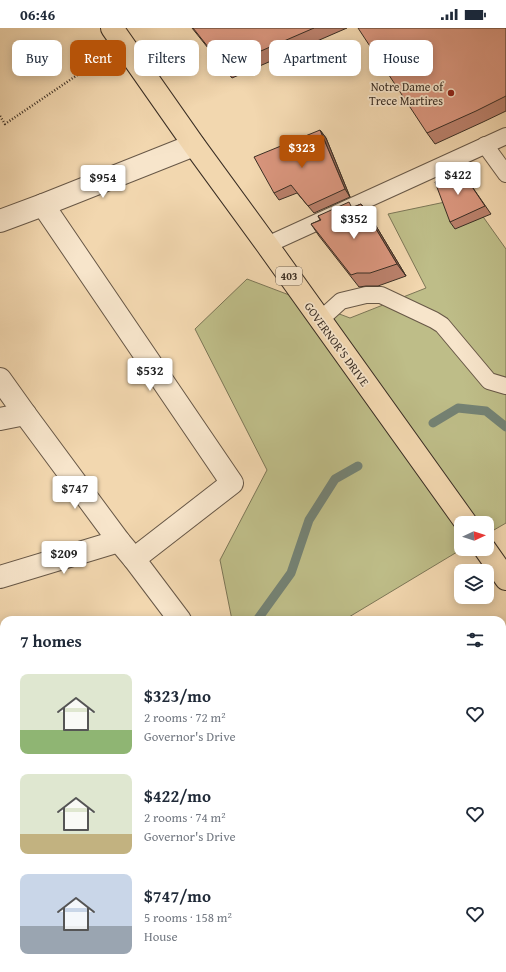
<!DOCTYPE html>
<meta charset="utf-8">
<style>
:root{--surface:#fff;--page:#f2f2f3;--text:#1f2937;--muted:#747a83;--accent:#b45309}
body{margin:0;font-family:"Gentium Book Plus",serif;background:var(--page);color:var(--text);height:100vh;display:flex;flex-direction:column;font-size:15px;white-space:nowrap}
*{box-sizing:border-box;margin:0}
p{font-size:13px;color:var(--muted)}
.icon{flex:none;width:22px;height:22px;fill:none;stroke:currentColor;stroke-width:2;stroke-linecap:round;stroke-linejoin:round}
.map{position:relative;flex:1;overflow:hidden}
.panel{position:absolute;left:0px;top:588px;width:506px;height:356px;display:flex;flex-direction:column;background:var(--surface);border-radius:12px 12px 0 0;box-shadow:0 2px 10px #0003}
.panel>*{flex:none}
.top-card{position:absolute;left:12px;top:12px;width:482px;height:36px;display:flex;gap:8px}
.needle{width:26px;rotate:86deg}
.tools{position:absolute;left:454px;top:488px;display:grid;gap:8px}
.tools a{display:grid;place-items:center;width:40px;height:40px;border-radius:8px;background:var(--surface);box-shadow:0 2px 10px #0003;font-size:20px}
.price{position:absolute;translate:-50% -34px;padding:0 9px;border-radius:4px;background:#fff;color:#222;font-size:13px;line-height:26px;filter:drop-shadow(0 1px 2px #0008)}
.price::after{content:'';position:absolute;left:50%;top:24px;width:12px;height:9px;margin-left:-6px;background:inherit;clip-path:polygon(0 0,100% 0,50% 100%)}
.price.selected{background:var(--accent);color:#fff}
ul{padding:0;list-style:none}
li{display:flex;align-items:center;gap:12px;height:100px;padding:0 20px}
li span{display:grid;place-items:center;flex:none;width:112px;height:80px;border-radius:8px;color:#555}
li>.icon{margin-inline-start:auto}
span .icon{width:48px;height:48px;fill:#fffc;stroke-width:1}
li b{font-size:17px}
h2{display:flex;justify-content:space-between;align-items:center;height:48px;padding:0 20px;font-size:17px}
.tag{padding:0 14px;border-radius:8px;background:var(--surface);box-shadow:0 2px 10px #0003;font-size:14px;line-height:36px}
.tag.selected{background:var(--accent);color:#fff}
.status{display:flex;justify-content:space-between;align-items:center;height:28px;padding:0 20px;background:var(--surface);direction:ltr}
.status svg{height:11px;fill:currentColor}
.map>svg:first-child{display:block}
</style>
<div class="status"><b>06:46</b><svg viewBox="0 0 49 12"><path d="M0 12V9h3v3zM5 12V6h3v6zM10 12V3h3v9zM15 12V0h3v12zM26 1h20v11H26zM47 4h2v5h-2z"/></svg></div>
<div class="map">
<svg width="506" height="944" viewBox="0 0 506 944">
<rect width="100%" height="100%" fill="#f2d7af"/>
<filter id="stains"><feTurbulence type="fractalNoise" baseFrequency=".005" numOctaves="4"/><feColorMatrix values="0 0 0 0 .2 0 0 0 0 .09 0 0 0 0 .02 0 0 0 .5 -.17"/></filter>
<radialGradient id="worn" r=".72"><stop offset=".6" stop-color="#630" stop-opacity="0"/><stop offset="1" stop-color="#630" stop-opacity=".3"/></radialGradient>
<path fill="#bebd88" stroke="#7c7656" d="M469,169l37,52v274l-19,11v-11h-26v26h1l-118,71h-112l-12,-60 47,-90 -72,-141 52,-50 103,39 76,-30 -38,-74z"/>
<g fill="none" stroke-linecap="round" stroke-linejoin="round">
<g stroke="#748274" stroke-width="9">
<path d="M433,395l25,-15 28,3 20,16"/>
<path d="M257,592l34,-47 18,-53 26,-41 23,-13"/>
<path d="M0,700l4,-1"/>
</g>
<g stroke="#685847" stroke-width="18">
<g id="lane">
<path d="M485,117l21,29"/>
<path d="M267,217l239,-109"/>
<path d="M320,292l21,-19 25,-6h15l53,25 8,5 47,56 17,5"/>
</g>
</g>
<g stroke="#685847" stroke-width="24">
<g id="street">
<path d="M43,177l189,278 -98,76"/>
<path d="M0,193l43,-16 151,-60"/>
<path d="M0,351l25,35 94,127 15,18 46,61"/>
<path d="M0,391l25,-5"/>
<path d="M0,549l119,-36"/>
<path d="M0,789l4,6"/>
<path d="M502,812l4,6"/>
<path d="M502,856l4,-3"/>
<path d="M0,928l4,-3"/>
<path d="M250,940l3,4"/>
<path d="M182,944l5,-4"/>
<path d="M384,944l5,-4"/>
</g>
</g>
<g stroke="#3a2e24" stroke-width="24">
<g id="primary">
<path d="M112,0l82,117 73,100 199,278"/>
<path d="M485,521l21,30"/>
</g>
</g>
<path stroke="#3a2e24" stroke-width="2.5" stroke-dasharray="1 2" stroke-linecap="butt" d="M0,88l5,8 96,-65"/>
<use href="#lane" stroke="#f7e5cb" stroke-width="16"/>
<use href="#street" stroke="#f7e5cb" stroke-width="22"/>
<use href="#primary" stroke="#f2d7af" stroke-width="22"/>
</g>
<g fill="#bb816c" stroke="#3a2e24">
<path d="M192,0h155l-115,50z"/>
<path d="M506,0v83l-23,11 -48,22 -8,-11z"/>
<path d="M320,102l6,8 24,59 -36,16 -17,-20 -18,7 -5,-7z"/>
<path d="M462,144l29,42 -36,15 -5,-7z"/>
<path d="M361,176l9,12 36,60 -28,10h-12l-7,1 -40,-51 -8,-12 9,-4 -2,-4 35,-9z"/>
</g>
<g fill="#996958" stroke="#3a2e24">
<path d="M320,102l6,8 24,59 -5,-8z"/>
<path d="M361,176l9,12 36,60 -9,-12z"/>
</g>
<g fill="#da967e" stroke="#3a2e24">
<path d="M193,0h121l-90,39z"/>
<path d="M358,0h148v68l-30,15 -49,22z"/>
<path d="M320,102l25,59 -37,17 -17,-21 -17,8 -20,-36z"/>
<path d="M462,144l23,34 -35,16 -15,-40z"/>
<path d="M349,174l3,6 9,-4 36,60 -27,9h-13l-6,2 -40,-51 10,-4 -3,-4z"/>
</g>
<circle fill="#8f2418" stroke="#f7e5cb" stroke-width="1.5" cx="451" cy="65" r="4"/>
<g text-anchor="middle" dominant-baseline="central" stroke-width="3.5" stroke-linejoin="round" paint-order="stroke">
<rect fill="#f7e5cb" stroke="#736556" stroke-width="1" x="276" y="239" width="26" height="18" rx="3"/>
<g font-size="11" font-weight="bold" fill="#3a2e24">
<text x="289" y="248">403</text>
</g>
<g font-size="12" fill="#3a2e24" stroke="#f7e5cb" text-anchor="end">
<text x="443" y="58">Notre Dame of<tspan x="443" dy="14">Trece Martires</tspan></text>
</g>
<g font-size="12" fill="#3a2e24" stroke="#f7e5cb">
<text transform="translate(337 316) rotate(54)">GOVERNOR'S DRIVE</text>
</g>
</g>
<rect width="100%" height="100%" filter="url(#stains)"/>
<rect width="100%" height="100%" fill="url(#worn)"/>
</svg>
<div class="tools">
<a><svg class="needle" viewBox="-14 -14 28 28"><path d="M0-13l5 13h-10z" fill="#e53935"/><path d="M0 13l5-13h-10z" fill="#747a83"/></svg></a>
<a><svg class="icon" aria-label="layers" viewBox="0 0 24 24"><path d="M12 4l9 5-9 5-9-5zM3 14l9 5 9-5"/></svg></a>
</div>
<b class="price selected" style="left:302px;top:141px">$323</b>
<b class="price" style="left:458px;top:168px">$422</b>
<b class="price" style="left:103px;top:171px">$954</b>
<b class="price" style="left:354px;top:212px">$352</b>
<b class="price" style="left:150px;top:364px">$532</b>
<b class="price" style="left:75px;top:482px">$747</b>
<b class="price" style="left:64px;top:547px">$209</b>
<div class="top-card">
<a class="tag">Buy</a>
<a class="tag selected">Rent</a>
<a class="tag">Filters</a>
<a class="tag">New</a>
<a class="tag">Apartment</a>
<a class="tag">House</a>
</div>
<section class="panel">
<h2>7 homes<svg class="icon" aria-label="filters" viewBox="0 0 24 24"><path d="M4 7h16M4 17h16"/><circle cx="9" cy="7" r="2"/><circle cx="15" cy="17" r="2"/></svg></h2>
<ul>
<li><span style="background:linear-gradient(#dfe7d0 70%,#8fb573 0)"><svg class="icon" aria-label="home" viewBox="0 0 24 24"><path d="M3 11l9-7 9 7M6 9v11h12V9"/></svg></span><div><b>$323/mo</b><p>2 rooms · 72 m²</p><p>Governor's Drive</p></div><svg class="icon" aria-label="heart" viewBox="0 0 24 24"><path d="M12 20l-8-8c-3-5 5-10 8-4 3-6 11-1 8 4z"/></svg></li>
<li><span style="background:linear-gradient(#dfe7d0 75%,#c2b280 0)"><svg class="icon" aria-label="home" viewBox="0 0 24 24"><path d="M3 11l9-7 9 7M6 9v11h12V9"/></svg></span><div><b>$422/mo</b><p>2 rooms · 74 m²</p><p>Governor's Drive</p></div><svg class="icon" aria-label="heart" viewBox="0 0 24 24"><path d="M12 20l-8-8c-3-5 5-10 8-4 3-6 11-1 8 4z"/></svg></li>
<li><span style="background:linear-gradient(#c9d6e8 65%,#9aa5b1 0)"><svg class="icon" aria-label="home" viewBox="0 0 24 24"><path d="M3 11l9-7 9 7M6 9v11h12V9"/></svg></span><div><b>$747/mo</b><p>5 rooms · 158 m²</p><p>House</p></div><svg class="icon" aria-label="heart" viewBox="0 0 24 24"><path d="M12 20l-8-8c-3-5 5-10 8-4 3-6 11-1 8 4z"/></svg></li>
</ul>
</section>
</div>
